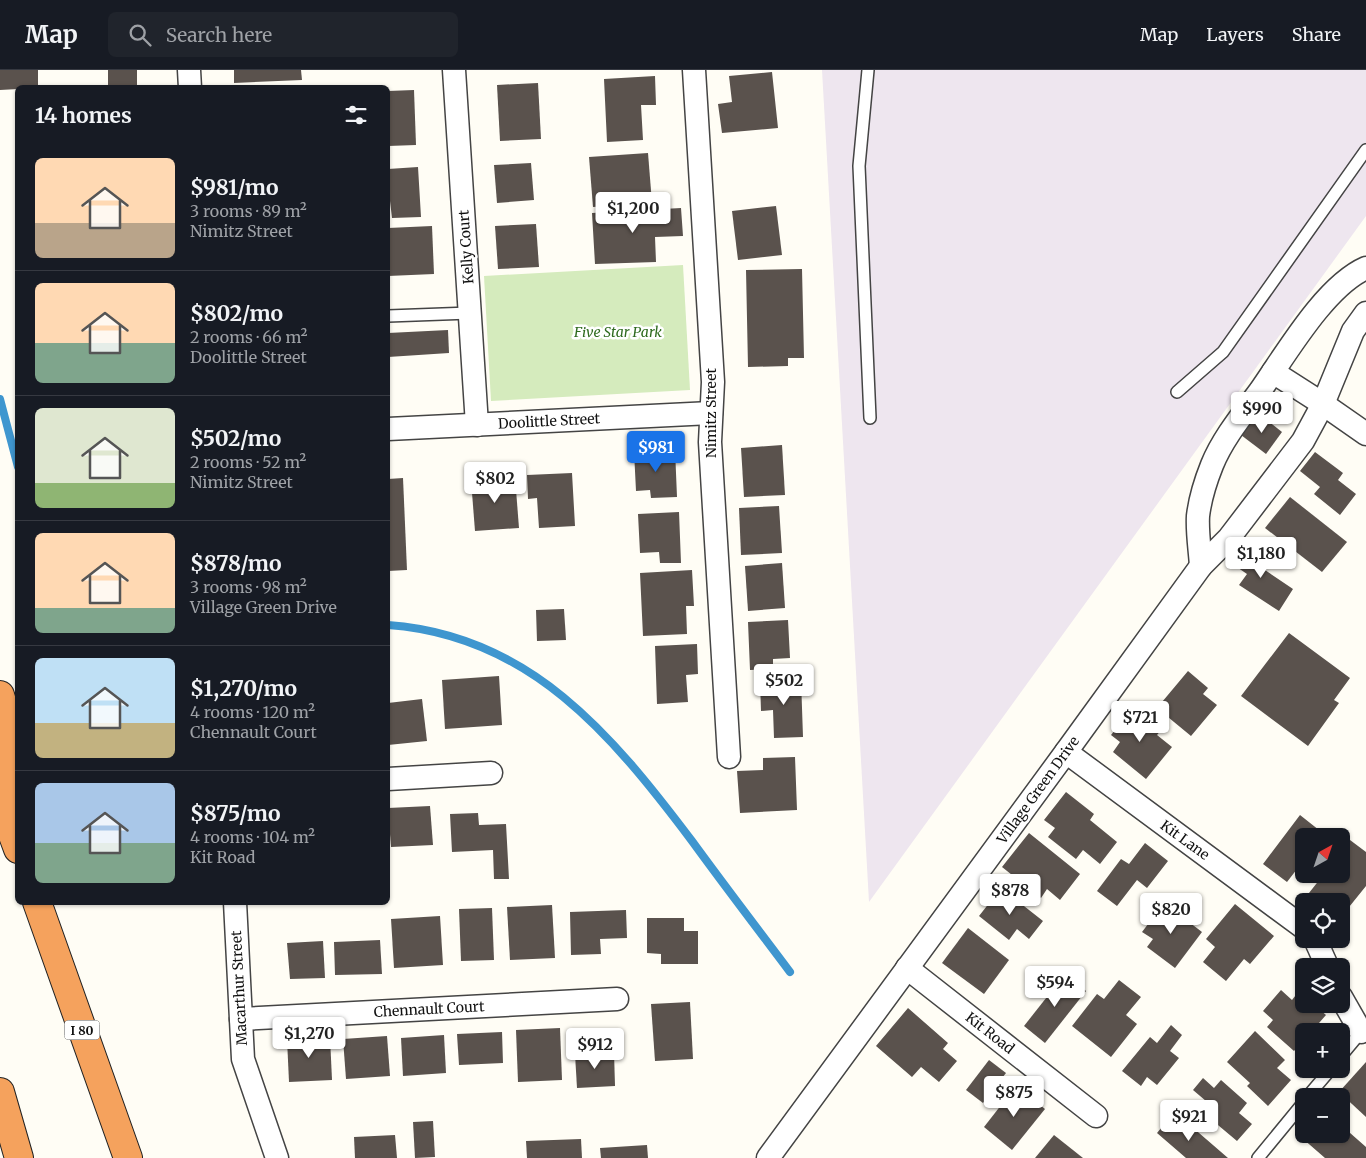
<!DOCTYPE html>
<meta charset="utf-8">
<style>
:root{--surface:#171b24;--page:#20242c;--text:#f1f3f6;--muted:#9ea1a6;--line:#363941;--accent:#1a73e8}
body{margin:0;font-family:Merriweather,serif;background:var(--page);color:var(--text);height:100vh;display:flex;flex-direction:column;font-size:19px;white-space:nowrap}
*{box-sizing:border-box;margin:0}
p{font-size:16px;color:var(--muted)}
.icon{flex:none;width:28px;height:28px;fill:none;stroke:currentColor;stroke-width:2;stroke-linecap:round;stroke-linejoin:round}
.map{position:relative;flex:1;overflow:hidden}
.panel{position:absolute;left:15px;top:15px;width:375px;height:820px;display:flex;flex-direction:column;background:var(--surface);border-radius:8px;box-shadow:0 1px 4px #0004}
.panel>*{flex:none}
.needle{width:32px;rotate:40deg}
.fabs{position:absolute;left:1295px;top:758px;display:grid;gap:10px}
.fabs a{display:grid;place-items:center;width:55px;height:55px;border-radius:8px;background:var(--surface);box-shadow:0 1px 4px #0004;font-size:25px}
.price{position:absolute;translate:-50% -42px;padding:0 11px;border-radius:5px;background:#fff;color:#222;font-size:16px;line-height:32px;filter:drop-shadow(0 1px 2px #0008)}
.price::after{content:'';position:absolute;left:50%;top:30px;width:15px;height:11px;margin-left:-8px;background:inherit;clip-path:polygon(0 0,100% 0,50% 100%)}
.price.current{background:var(--accent);color:#fff}
ul{padding:0;list-style:none}
li{display:flex;align-items:center;gap:15px;height:125px;padding:0 20px}
li+li{border-top:1px solid var(--line)}
li span{display:grid;place-items:center;flex:none;width:140px;height:100px;border-radius:8px;color:#555}
li>.icon{margin-inline-start:auto}
span .icon{width:60px;height:60px;fill:#fffc;stroke-width:1}
li b{font-size:21px}
h2{display:flex;justify-content:space-between;align-items:center;height:60px;padding:0 20px;font-size:21px}
header{display:flex;align-items:center;gap:30px;box-sizing:border-box;height:70px;padding:0 25px;background:var(--surface);border-bottom:1px solid var(--line)}
header strong{font-size:24px}
nav{display:flex;gap:28px;margin-inline-start:auto;font-size:18px}
.search{width:350px;height:45px;background:var(--page);display:flex;align-items:center;gap:12px;box-sizing:border-box;padding:0 18px;border-radius:8px;color:var(--muted);font-size:19px}
.map>svg:first-child{display:block}
</style>
<header>
<strong>Map</strong>
<div class="search"><svg class="icon" aria-label="search" viewBox="0 0 24 24"><circle cx="10" cy="10" r="6"/><path d="M15 15l6 6"/></svg>Search here</div>
<nav><a>Map</a><a>Layers</a><a>Share</a></nav>
</header>
<div class="map">
<svg width="1366" height="1088" viewBox="0 0 1366 1088">
<rect width="100%" height="100%" fill="#fffdf5"/>
<path fill="#eee6ef" d="M822,0h544v146l-497,686z"/>
<path fill="#d5ebbd" d="M683,195l7,125 -199,11 -7,-125z"/>
<g fill="none" stroke-linecap="round" stroke-linejoin="round">
<g stroke="#3f96cf" stroke-width="8">
<path d="M0,329l18,68"/>
<path d="M388,555c142,10 224,110 304,216 32,44 65,87 98,131"/>
</g>
</g>
<g fill="#5a524d">
<path d="M0,0h38v18h-20v1l-18,1z"/>
<path d="M108,0h29v16l-29,1z"/>
<path d="M234,0h67l1,10 -68,3z"/>
<path d="M772,2l6,56 -56,5 -4,-29 14,-2 -3,-26z"/>
<path d="M655,6l1,29h-15l2,35 -36,2 -3,-63z"/>
<path d="M538,13l3,56 -41,2 -3,-56z"/>
<path d="M414,20l2,55 -28,1v-55z"/>
<path d="M648,83l4,50 -59,4 -4,-50z"/>
<path d="M531,93l3,37 -37,3 -3,-38z"/>
<path d="M418,97l3,50 -29,1 -2,-17h-2v-32z"/>
<path d="M776,136l6,49 -44,5 -6,-49z"/>
<path d="M681,138l2,28 -28,1 1,25 -61,2 -3,-51z"/>
<path d="M536,154l3,43 -41,2 -3,-43z"/>
<path d="M432,156l2,48 -46,2v-48z"/>
<path d="M802,199l2,89h-16v8l-40,1 -2,-97z"/>
<path d="M448,260l1,23 -61,4v-24z"/>
<path d="M1258,343l24,19 -16,22 -25,-19z"/>
<path d="M782,375l3,50 -41,2 -3,-49z"/>
<path d="M675,379l2,48 -26,1 -1,-8 -14,1 -2,-40z"/>
<path d="M1315,382l28,21 -5,7 18,14 -16,21 -26,-21 6,-7 -20,-16z"/>
<path d="M572,403l3,53 -36,2 -2,-30 -9,1 -1,-24z"/>
<path d="M515,407l4,51 -44,3 -4,-51z"/>
<path d="M403,408l4,92 -19,1v-92z"/>
<path d="M1290,427l57,45 -25,30 -57,-44z"/>
<path d="M779,436l3,47 -41,2 -2,-47z"/>
<path d="M679,442l2,51h-21l-1,-11 -19,1 -2,-39z"/>
<path d="M1243,474l24,16 -5,8 31,21 -14,22 -40,-26 8,-11 -16,-11z"/>
<path d="M782,493l3,45 -37,3 -3,-45z"/>
<path d="M692,500l2,36h-8l1,28 -44,2 -3,-63z"/>
<path d="M564,539l2,31 -29,1 -1,-31z"/>
<path d="M788,550l2,38 -17,1v10l-23,1 -2,-48z"/>
<path d="M1289,563l61,45 -16,22 5,3 -31,43 -67,-50z"/>
<path d="M697,574l1,30 -12,1 2,27 -31,2 -2,-58z"/>
<path d="M1188,601l20,17 -5,6 14,11 -26,31 -34,-28z"/>
<path d="M499,606l3,49 -57,4 -3,-49z"/>
<path d="M801,609l2,58 -29,1 -1,-28 -12,1 -1,-30z"/>
<path d="M422,629l5,42 -39,4v-42z"/>
<path d="M1134,637l28,22 -5,6 15,12 -26,32 -33,-27 7,-10 -9,-7z"/>
<path d="M795,687l2,53 -57,3 -3,-42 26,-1v-12z"/>
<path d="M1066,722l28,22 -4,6 27,22 -17,22 -17,-14 -7,9 -28,-22 7,-9 -11,-8z"/>
<path d="M430,736l3,39 -42,2 -3,-39z"/>
<path d="M478,743l1,12 27,-1 3,55h-15l-1,-29 -41,2 -2,-38z"/>
<path d="M1300,745l24,19 -2,2h-18v24l-17,22 -24,-18z"/>
<path d="M1029,763l51,41 -20,26 -13,-11 -6,9 -39,-31z"/>
<path d="M1350,770l16,12v34l-25,31v-16h-32l-4,-3 19,-24h17v-22z"/>
<path d="M1145,773l23,18 -21,27 -10,-8 -20,26 -20,-15 24,-32 8,5z"/>
<path d="M1001,818l42,33 -14,18 -12,-10 -8,11 -30,-24z"/>
<path d="M1164,833l38,29 -27,36 -28,-21 6,-8 -11,-7z"/>
<path d="M1235,834l39,32 -24,28 -6,-5 -18,22 -23,-19 12,-15 -9,-8z"/>
<path d="M552,835l3,53 -45,2 -3,-53z"/>
<path d="M492,838l2,52 -33,1 -2,-52z"/>
<path d="M626,840l1,28 -27,1 1,15 -30,1 -1,-43z"/>
<path d="M440,846l3,49 -49,3 -3,-49z"/>
<path d="M647,848h37v13h14v33h-37v-10l-14,-1z"/>
<path d="M968,858l41,32 -25,34 -42,-31z"/>
<path d="M380,870l2,34 -47,1 -1,-33z"/>
<path d="M323,871l2,37 -35,1 -3,-36z"/>
<path d="M1065,904l21,17 -41,52 -21,-17z"/>
<path d="M1119,910l22,17 -15,18 11,9 -26,33 -39,-31 25,-32 7,5z"/>
<path d="M1281,920l11,10 7,-9 5,4v9h9l13,11 -14,16h-8v9l-10,11 -27,-24 6,-7 -10,-9z"/>
<path d="M690,932l3,57 -38,2 -4,-57z"/>
<path d="M908,938l40,35 -5,6 14,12 -18,21 -18,-15 -9,10 -36,-31z"/>
<path d="M1171,955l11,10 -12,16 9,7 -22,27 -10,-8 -6,9 -19,-15 28,-34 7,6z"/>
<path d="M560,958l2,52 -44,2 -2,-52z"/>
<path d="M1255,961l30,29 -8,8 14,12 -23,26 -21,-20 3,-3 -23,-21z"/>
<path d="M502,962l1,31 -44,2 -2,-31z"/>
<path d="M444,965l2,38 -43,3 -2,-38z"/>
<path d="M387,966l3,40 -44,3 -3,-40z"/>
<path d="M330,967l2,43 -43,2 -2,-43z"/>
<path d="M614,982l1,34 -38,2 -2,-34z"/>
<path d="M989,990l17,13 -23,30 -17,-13z"/>
<path d="M1366,992v55l-27,-25z"/>
<path d="M1203,1008l11,10 7,-8 26,23 -8,10 13,11 -15,17 -31,-26 7,-8 -20,-17z"/>
<path d="M1016,1016l29,23 -33,41 -28,-23z"/>
<path d="M1184,1050l44,38h-42l-29,-25 9,-11 10,7z"/>
<path d="M433,1051l2,36 -20,1 -2,-36z"/>
<path d="M1341,1055l25,22v11h-41l-23,-20 4,-4h35z"/>
<path d="M395,1065l2,23h-42l-1,-21z"/>
<path d="M1054,1065l29,23h-48z"/>
<path d="M581,1069l1,19h-55l-1,-17z"/>
<path d="M647,1075l1,13h-47l-1,-10z"/>
</g>
<g fill="none" stroke-linecap="round" stroke-linejoin="round">
<g stroke="#444" stroke-width="14">
<g id="service">
<path d="M868,0l-9,96 11,252"/>
<path d="M388,246l82,-3"/>
<path d="M1177,322l46,-40 143,-202"/>
<path d="M1341,986l20,-24 4,1"/>
<path d="M1308,1026l23,-27"/>
<path d="M1258,1088l46,-56"/>
</g>
</g>
<g stroke="#444" stroke-width="25">
<g id="minor">
<path d="M189,0l1,18"/>
<path d="M454,0l23,355"/>
<path d="M694,0l19,312 -3,60 19,315"/>
<path d="M1273,302l50,32 43,30"/>
<path d="M388,359l323,-16"/>
<path d="M1201,496c-1,-16 -4,-34 -3,-50 2,-17 8,-36 14,-51 11,-27 31,-51 48,-74 26,-37 65,-105 106,-123"/>
<path d="M1066,682l238,176"/>
<path d="M388,709l103,-6"/>
<path d="M235,832l8,157 34,99"/>
<path d="M1315,869l12,27"/>
<path d="M907,898l189,148"/>
<path d="M1341,927l20,35"/>
<path d="M241,949l376,-20"/>
<path d="M768,1088l298,-406 135,-186 28,-28 74,-97 20,-37 30,-73 13,-18"/>
</g>
</g>
<g stroke="#222" stroke-width="30">
<g id="motorway">
<path d="M0,625l14,46 -7,80"/>
<path d="M1,733l17,46"/>
<path d="M37,832l91,256"/>
<path d="M0,1022l19,66"/>
</g>
</g>
<use href="#service" stroke="#fff" stroke-width="11"/>
<use href="#minor" stroke="#fff" stroke-width="22"/>
<use href="#motorway" stroke="#f5a25d" stroke-width="28"/>
</g>
<g text-anchor="middle" dominant-baseline="central" stroke-width="5" stroke-linejoin="round" paint-order="stroke">
<rect fill="#fff" stroke="#585858" stroke-width="1" x="64.5" y="950.5" width="35" height="19" rx="4"/>
<g font-size="12" font-weight="bold" fill="#111">
<text x="82" y="960">I 80</text>
</g>
<g font-size="14" fill="#111" stroke="#fff">
<text transform="translate(466 177) rotate(-94)">Kelly Court</text>
<text transform="translate(711 343) rotate(-90)">Nimitz Street</text>
<text transform="translate(549 351) rotate(-3)">Doolittle Street</text>
<text transform="translate(1038 720) rotate(-54)">Village Green Drive</text>
<text transform="translate(1185 770) rotate(36)">Kit Lane</text>
<text transform="translate(239 918) rotate(-93)">Macarthur Street</text>
<text transform="translate(429 939) rotate(-3)">Chennault Court</text>
<text transform="translate(990 963) rotate(38)">Kit Road</text>
</g>
<g font-size="14" font-style="italic" fill="#2f6b1f" stroke="#fff">
<text x="618" y="262">Five Star Park</text>
</g>
</g>
</svg>
<div class="fabs">
<a><svg class="needle" viewBox="-14 -14 28 28"><path d="M0-13l5 13h-10z" fill="#e53935"/><path d="M0 13l5-13h-10z" fill="#9ea1a6"/></svg></a>
<a><svg class="icon" aria-label="locate" viewBox="0 0 24 24"><circle cx="12" cy="12" r="6"/><path d="M12 2v4M12 18v4M2 12h4M18 12h4"/></svg></a>
<a><svg class="icon" aria-label="layers" viewBox="0 0 24 24"><path d="M12 4l9 5-9 5-9-5zM3 14l9 5 9-5"/></svg></a>
<a>+</a>
<a>−</a>
</div>
<b class="price" style="left:633px;top:164px">$1,200</b>
<b class="price" style="left:1262px;top:364px">$990</b>
<b class="price current" style="left:656px;top:403px">$981</b>
<b class="price" style="left:495px;top:434px">$802</b>
<b class="price" style="left:1261px;top:509px">$1,180</b>
<b class="price" style="left:784px;top:636px">$502</b>
<b class="price" style="left:1140px;top:673px">$721</b>
<b class="price" style="left:1010px;top:846px">$878</b>
<b class="price" style="left:1171px;top:865px">$820</b>
<b class="price" style="left:1055px;top:938px">$594</b>
<b class="price" style="left:309px;top:989px">$1,270</b>
<b class="price" style="left:595px;top:1000px">$912</b>
<b class="price" style="left:1014px;top:1048px">$875</b>
<b class="price" style="left:1189px;top:1072px">$921</b>
<section class="panel">
<h2>14 homes<svg class="icon" aria-label="filters" viewBox="0 0 24 24"><path d="M4 7h16M4 17h16"/><circle cx="9" cy="7" r="2"/><circle cx="15" cy="17" r="2"/></svg></h2>
<ul>
<li><span style="background:linear-gradient(#ffd9b3 65%,#b9a48a 0)"><svg class="icon" aria-label="home" viewBox="0 0 24 24"><path d="M3 11l9-7 9 7M6 9v11h12V9"/></svg></span><div><b>$981/mo</b><p>3 rooms · 89 m²</p><p>Nimitz Street</p></div></li>
<li><span style="background:linear-gradient(#ffd9b3 60%,#7fa58c 0)"><svg class="icon" aria-label="home" viewBox="0 0 24 24"><path d="M3 11l9-7 9 7M6 9v11h12V9"/></svg></span><div><b>$802/mo</b><p>2 rooms · 66 m²</p><p>Doolittle Street</p></div></li>
<li><span style="background:linear-gradient(#dfe7d0 75%,#8fb573 0)"><svg class="icon" aria-label="home" viewBox="0 0 24 24"><path d="M3 11l9-7 9 7M6 9v11h12V9"/></svg></span><div><b>$502/mo</b><p>2 rooms · 52 m²</p><p>Nimitz Street</p></div></li>
<li><span style="background:linear-gradient(#ffd9b3 75%,#7fa58c 0)"><svg class="icon" aria-label="home" viewBox="0 0 24 24"><path d="M3 11l9-7 9 7M6 9v11h12V9"/></svg></span><div><b>$878/mo</b><p>3 rooms · 98 m²</p><p>Village Green Drive</p></div></li>
<li><span style="background:linear-gradient(#bfe0f5 65%,#c2b280 0)"><svg class="icon" aria-label="home" viewBox="0 0 24 24"><path d="M3 11l9-7 9 7M6 9v11h12V9"/></svg></span><div><b>$1,270/mo</b><p>4 rooms · 120 m²</p><p>Chennault Court</p></div></li>
<li><span style="background:linear-gradient(#a9c7e8 60%,#7fa58c 0)"><svg class="icon" aria-label="home" viewBox="0 0 24 24"><path d="M3 11l9-7 9 7M6 9v11h12V9"/></svg></span><div><b>$875/mo</b><p>4 rooms · 104 m²</p><p>Kit Road</p></div></li>
</ul>
</section>
</div>
